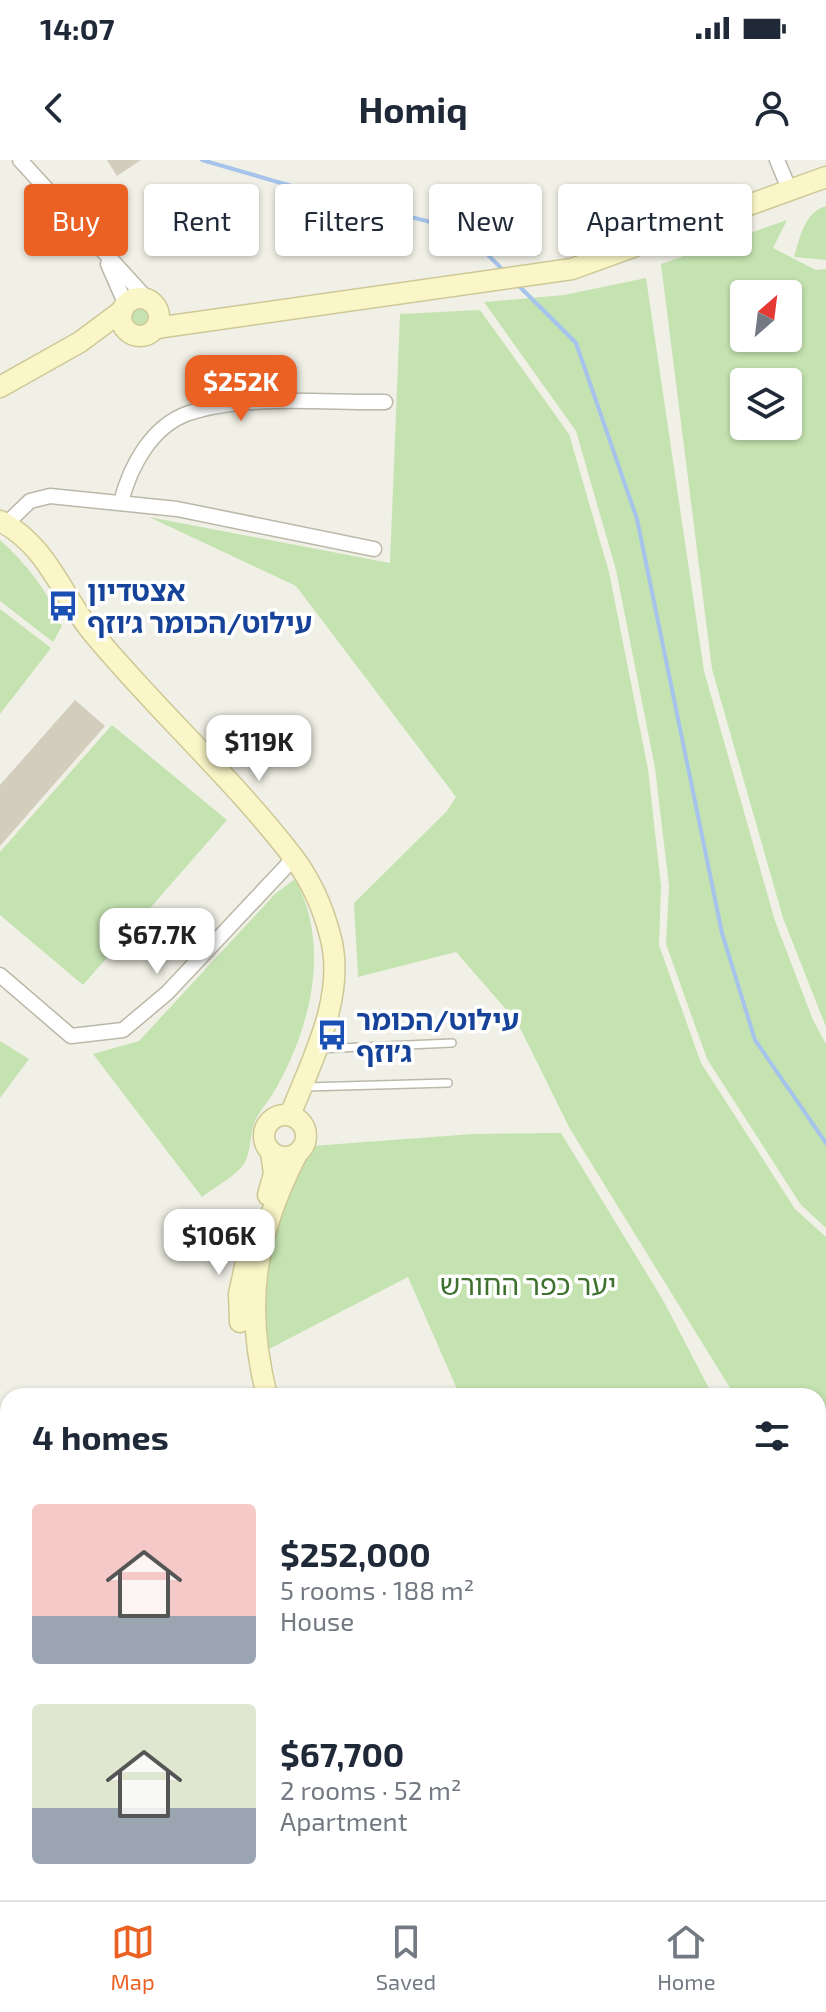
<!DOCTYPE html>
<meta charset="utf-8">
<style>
:root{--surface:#fff;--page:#f2f2f3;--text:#1f2937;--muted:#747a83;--line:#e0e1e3;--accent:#eb6023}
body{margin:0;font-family:"Exo 2","Noto Sans Hebrew",sans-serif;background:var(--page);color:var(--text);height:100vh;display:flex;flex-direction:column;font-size:30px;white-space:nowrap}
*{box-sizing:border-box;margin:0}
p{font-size:26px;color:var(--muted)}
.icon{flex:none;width:44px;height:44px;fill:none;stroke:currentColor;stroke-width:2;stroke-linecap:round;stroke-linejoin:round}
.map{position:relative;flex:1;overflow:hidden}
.side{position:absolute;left:0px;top:1228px;width:826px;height:512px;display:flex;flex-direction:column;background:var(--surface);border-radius:24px 24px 0 0;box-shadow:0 2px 6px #0004}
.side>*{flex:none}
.hud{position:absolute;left:24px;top:24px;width:778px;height:72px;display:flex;gap:16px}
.needle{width:52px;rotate:28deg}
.fabs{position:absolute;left:730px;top:120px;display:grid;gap:16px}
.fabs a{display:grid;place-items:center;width:72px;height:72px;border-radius:8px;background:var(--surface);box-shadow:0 2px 6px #0004;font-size:40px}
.price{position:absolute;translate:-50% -68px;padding:0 18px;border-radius:16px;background:#fff;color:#222;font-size:26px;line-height:52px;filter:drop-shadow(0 2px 4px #0008)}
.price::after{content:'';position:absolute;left:50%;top:48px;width:24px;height:18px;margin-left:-12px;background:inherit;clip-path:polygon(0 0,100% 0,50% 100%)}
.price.selected{background:var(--accent);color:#fff}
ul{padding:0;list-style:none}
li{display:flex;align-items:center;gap:24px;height:200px;padding:0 32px}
li span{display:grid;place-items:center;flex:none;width:224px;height:160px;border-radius:8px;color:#555}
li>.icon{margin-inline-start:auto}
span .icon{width:96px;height:96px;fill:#fffc;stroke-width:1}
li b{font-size:34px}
h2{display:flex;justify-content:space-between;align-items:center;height:96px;padding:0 32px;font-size:34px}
.chip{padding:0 28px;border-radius:8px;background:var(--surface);box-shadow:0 2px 6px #0004;font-size:28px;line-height:72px}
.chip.selected{background:var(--accent);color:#fff}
.status{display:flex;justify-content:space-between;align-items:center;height:56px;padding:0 40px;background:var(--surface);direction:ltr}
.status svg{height:22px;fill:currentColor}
header{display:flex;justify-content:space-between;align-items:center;height:104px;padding:0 32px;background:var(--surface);font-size:36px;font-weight:700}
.menu{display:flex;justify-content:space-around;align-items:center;height:112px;border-top:2px solid var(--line);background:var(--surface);font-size:22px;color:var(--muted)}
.menu a{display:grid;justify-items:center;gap:4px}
.menu .selected{color:var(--accent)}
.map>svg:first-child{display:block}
</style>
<div class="status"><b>14:07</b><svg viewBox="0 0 49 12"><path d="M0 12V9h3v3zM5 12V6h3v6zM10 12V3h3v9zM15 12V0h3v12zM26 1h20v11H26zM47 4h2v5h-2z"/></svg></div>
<header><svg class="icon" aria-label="back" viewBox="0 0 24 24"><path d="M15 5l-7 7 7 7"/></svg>Homiq<svg class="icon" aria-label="person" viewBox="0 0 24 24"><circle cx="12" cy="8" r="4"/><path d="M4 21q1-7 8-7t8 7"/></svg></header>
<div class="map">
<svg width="826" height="1740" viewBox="0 0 826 1740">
<rect width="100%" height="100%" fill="#f1f0e6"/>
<g fill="#c5e3b1" fill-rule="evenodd">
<path d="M826,46v54l-32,-3c6,-19 10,-45 32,-51z"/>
<path d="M787,60l-14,28 43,22 10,-1v758l-43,-109 -71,-249 -51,-405zM744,134h44v44h-44zM744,222h44v44h-44z"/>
<path d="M646,118l58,393 71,250 38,99 13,24v184l-25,-23 -94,-146 -41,-115 3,-58 -14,-118 -39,-198 -40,-139 -92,-129 80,-7z"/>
<circle cx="140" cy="158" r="12"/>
<path d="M480,150l89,124 40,138 39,197 13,117 -2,59 42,118 94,146 31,28v388l-8,-20v-209h-83l-165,-267 -53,-107 -61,-70 -98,25 -4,-74 93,-92 9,-14 -160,-211 -147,-69 241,46 10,-249z"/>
<path d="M0,380c27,24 49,53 62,86l-9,16 -53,-41z"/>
<path d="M0,449l51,39 -51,66z"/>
<path d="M112,565l115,95 -144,165 -83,-70v-63z"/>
<path d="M295,719c37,68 15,153 -23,216 -4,7 -10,13 -14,20 -9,15 -6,34 -13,47 -7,13 -32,26 -43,35l-109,-143 46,-13 136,-147z"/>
<path d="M0,881l29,18 -29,39z"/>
<path d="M561,973l102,167 50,96h-253l-52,-119 -141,73 -6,-64 37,-139 175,-13z"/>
<path d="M818,1492l8,26v222h-175l-2,-8h169z"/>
</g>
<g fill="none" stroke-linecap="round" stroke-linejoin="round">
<g stroke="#a6c4eb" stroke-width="4">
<path d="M202,0l124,36 137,34 42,42"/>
<path d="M517,124l59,59 61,176 85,414 33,107 71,103"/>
<path d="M0,1568l8,9"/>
<path d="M209,1732l11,8"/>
</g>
</g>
<g fill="#d2cdbc">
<path d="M107,0h34l-24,16z"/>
<path d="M75,540l30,26 -105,120v-61z"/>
</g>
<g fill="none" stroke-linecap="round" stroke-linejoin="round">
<g stroke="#bcb8a9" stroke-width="10">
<g id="lane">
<path d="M318,889l134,-6"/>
<path d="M306,927l142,-4"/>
</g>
</g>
<g stroke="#bcb8a9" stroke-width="17">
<g id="street">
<path d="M20,0l128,140"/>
<path d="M777,0l13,31"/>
<path d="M108,104l18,41"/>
<path d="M121,342c9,-35 30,-76 68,-89 56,-19 137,-10 196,-11"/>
<path d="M6,364l24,-23 20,-5 127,13 197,40"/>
<path d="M0,815l71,61 52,-6 44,-37 127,-135"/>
<path d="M0,1493l8,10"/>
<path d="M0,1587l8,2"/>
<path d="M0,1665l8,1"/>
<path d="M237,1732l11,8"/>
<path d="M389,1732l9,8"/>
<path d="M503,1732l6,8"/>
</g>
</g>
<g stroke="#cec898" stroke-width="23">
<g id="secondary">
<circle cx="140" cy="157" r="19"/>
<path d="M156,168l416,-59 254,-92"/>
<path d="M0,227l80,-45 43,-32"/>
<path d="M0,361c47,24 61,73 92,111 64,78 141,146 202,226 17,23 29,50 36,77 17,60 -18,125 -40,180"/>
<circle cx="285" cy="976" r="21"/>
<path d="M268,1035l6,-21 -3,-22"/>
<path d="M240,1162l-1,-28 10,-46"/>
<path d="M267,1236c-23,-90 -13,-159 30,-242"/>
<path d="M621,1732l2,8"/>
</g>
</g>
<use href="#lane" stroke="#fff" stroke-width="7"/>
<use href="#street" stroke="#fff" stroke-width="14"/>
<use href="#secondary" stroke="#fbf6c7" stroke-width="20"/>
</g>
<defs>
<g id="bus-bare" transform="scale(2.4)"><path d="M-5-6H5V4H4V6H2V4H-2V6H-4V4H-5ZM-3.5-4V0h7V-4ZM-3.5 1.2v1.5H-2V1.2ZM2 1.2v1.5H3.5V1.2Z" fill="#1a4fb4" stroke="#fff" stroke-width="2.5" paint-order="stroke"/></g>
</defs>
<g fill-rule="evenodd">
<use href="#bus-bare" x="63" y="446"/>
<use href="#bus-bare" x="332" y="875"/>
</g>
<g text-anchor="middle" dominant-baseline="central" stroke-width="7" stroke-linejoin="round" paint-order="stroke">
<g font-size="28" font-weight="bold" fill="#164399" stroke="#fff" text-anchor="start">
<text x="87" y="430">אצטדיון<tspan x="87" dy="32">עילוט/הכומר ג׳וזף</tspan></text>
<text x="356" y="859">עילוט/הכומר<tspan x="356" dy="32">ג׳וזף</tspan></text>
</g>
<g font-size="28" fill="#3d712d" stroke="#fff">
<text x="528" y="1124">יער כפר החורש</text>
</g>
</g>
</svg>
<div class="fabs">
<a><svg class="needle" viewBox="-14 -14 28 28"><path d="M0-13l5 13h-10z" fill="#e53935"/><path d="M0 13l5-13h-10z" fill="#747a83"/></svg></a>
<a><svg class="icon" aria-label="layers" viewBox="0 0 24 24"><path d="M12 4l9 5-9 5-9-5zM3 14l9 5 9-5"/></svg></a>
</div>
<b class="price selected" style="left:241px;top:263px">$252K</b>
<b class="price" style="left:259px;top:623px">$119K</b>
<b class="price" style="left:157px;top:816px">$67.7K</b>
<b class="price" style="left:219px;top:1117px">$106K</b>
<div class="hud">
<a class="chip selected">Buy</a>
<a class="chip">Rent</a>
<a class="chip">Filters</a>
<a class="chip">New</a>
<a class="chip">Apartment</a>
</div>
<section class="side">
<h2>4 homes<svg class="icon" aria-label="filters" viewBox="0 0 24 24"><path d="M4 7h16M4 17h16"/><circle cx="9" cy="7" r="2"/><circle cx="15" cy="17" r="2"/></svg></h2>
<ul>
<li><span style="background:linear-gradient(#f6c9c9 70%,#9aa5b1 0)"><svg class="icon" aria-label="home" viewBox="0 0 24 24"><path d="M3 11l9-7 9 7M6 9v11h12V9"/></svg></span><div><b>$252,000</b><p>5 rooms · 188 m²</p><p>House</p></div></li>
<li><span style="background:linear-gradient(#dfe7d0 65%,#9aa5b1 0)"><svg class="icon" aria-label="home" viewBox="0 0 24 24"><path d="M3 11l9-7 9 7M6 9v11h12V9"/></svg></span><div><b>$67,700</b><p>2 rooms · 52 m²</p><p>Apartment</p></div></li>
</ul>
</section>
</div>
<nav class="menu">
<a class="selected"><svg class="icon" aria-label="map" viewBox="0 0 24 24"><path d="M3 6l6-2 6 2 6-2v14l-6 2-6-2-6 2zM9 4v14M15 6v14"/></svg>Map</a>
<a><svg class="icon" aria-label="saved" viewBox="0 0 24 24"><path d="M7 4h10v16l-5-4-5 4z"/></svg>Saved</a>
<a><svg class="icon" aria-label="home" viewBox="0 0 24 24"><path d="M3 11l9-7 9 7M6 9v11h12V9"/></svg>Home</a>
</nav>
